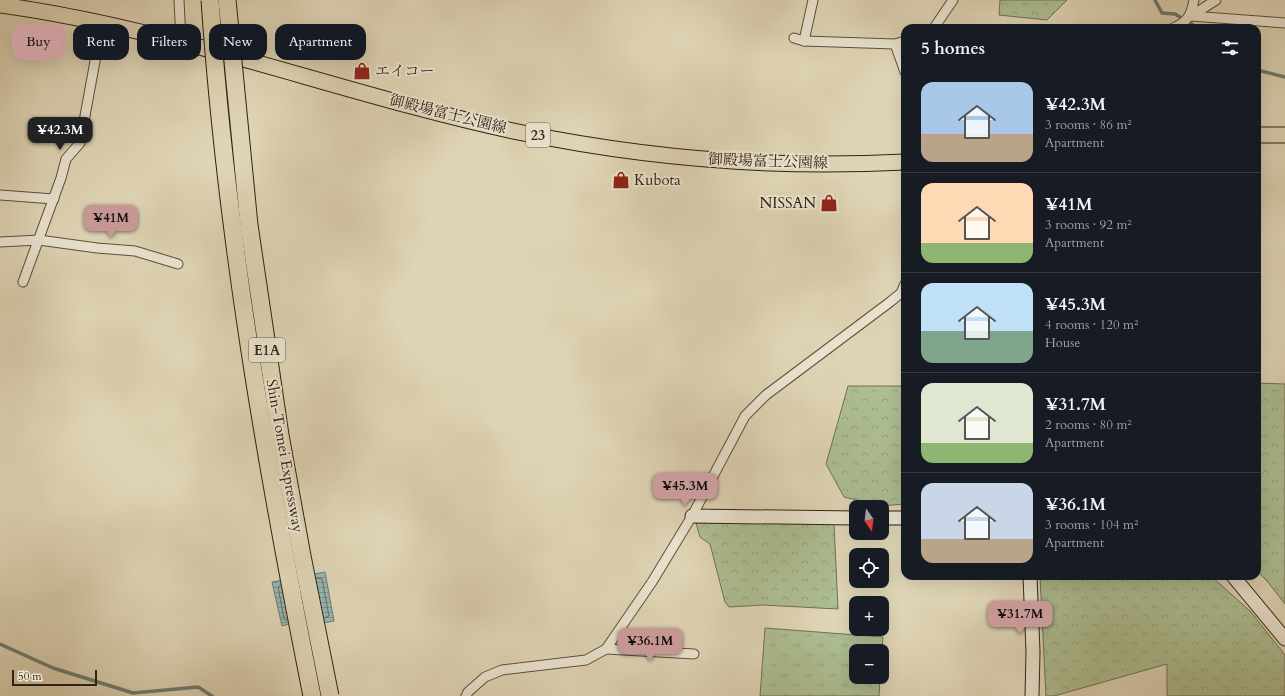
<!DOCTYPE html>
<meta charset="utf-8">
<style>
:root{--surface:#171b24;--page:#20242c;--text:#f1f3f6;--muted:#9ea1a6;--line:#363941;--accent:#c59692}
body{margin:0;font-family:Cardo,"Noto Serif JP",serif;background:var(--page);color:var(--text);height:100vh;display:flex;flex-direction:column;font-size:15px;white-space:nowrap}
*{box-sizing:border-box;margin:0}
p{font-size:13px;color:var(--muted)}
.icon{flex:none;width:22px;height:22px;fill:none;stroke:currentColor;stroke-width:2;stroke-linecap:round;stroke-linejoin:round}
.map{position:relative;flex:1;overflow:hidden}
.side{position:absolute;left:901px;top:24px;width:360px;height:556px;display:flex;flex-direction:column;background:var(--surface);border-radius:12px;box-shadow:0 4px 16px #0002}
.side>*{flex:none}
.hud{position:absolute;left:12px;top:24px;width:380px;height:36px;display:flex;gap:8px}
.needle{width:26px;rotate:166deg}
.buttons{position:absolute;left:849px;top:500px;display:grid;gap:8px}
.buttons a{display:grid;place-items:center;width:40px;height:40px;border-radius:8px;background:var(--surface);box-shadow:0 4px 16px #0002;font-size:20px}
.scale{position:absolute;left:12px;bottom:10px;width:85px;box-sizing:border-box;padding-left:4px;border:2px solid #322115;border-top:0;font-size:11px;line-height:14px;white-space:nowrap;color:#322115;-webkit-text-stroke:3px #eae4d0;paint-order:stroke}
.price{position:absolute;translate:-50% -34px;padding:0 9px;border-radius:8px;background:var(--accent);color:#111;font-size:13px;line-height:26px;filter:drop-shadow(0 1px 2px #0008)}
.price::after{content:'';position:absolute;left:50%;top:24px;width:12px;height:9px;margin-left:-6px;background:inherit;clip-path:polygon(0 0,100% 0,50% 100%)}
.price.on{background:#222;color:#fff}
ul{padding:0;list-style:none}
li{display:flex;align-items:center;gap:12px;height:100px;padding:0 20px}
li+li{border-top:1px solid var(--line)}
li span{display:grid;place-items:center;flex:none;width:112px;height:80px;border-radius:12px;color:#555}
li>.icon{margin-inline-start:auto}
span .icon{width:48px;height:48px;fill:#fffc;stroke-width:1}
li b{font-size:17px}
h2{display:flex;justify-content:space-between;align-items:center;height:48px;padding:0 20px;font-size:17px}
.tag{padding:0 14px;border-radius:12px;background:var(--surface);box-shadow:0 4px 16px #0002;font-size:14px;line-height:36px}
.tag.on{background:var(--accent);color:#111}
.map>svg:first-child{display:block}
</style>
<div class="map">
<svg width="1285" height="696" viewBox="0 0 1285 696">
<defs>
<pattern id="forest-crowns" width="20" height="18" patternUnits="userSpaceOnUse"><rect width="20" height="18" fill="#adbe92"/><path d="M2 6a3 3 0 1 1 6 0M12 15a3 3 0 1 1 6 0" fill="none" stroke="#95a37d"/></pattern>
<pattern id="park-tufts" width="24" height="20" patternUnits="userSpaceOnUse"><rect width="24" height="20" fill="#adbe92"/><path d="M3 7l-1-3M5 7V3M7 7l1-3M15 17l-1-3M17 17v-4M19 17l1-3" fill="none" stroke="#95a37d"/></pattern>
<pattern id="water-rules" width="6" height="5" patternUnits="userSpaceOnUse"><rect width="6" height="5" fill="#95b8b4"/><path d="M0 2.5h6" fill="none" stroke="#7a9591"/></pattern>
</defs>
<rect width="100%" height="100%" fill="#dfd5b6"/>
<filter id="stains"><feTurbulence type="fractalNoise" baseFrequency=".005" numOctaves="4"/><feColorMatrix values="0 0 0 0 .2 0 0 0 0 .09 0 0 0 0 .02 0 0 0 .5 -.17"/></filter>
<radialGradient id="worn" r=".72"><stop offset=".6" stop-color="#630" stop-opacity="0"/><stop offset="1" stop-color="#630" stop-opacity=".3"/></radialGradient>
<g fill="url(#forest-crowns)" stroke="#707054">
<path d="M1000,0h67l-20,20 -48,-5z"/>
<path d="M1257,383l28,1v220l-18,-23 -10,-10z"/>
<path d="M848,386h57v118l-25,2 -36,-9 -18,-33z"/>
<path d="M696,523l138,1 4,85 -75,-4 -34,2 -4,-5 -15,-58 -10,-7z"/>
<path d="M1040,576h171l39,35 35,44v41h-118v-32l-113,32h-8z"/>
</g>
<path fill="url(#park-tufts)" stroke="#707054" d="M765,628l118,9 -1,14h-26v26h24l-1,19h-119z"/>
<path fill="url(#water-rules)" stroke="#6d7c74" d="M325,572l9,49 -41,7 -1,-5 -10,3 -10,-44z"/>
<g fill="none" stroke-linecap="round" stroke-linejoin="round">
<g stroke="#646c64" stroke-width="1">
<path d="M316,578l6,1 7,37 -5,2"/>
<path d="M281,585l-3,2 6,32 3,1"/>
</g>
<g stroke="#6d7c74" stroke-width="3.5">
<path d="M1155,0l7,13 13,1 23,14"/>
<path d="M1257,70l28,7"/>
<path d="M0,644l53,24 80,25 65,-6 14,9"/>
</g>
<g stroke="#5d4e3d" stroke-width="11">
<g id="street">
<path d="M179,0l2,41"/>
<path d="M1191,16l94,7"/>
<path d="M1191,16l25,-16"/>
<path d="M934,28l19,-28"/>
<path d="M1173,28c15,-6 18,-13 21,-28"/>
<path d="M794,38l10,3 91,3 10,-3"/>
<path d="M804,41l9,-41"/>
<path d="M895,44l10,28"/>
<path d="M0,195l54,4"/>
<path d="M0,242l39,-2 58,8 38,3 43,13"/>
<path d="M23,282l38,-104 5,-19 14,-16 22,-120"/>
<path d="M606,649l88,5"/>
<path d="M466,696l2,-4 17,-15 17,-7 84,-10 20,-11 46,-67 40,-66 53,-100 21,-21 124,-93 11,-9 4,-9"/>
</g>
</g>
<g stroke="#322115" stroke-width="15">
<g id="secondary">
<path d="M692,516l164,2"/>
<path d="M882,518h23"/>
<path d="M1030,576l3,76 -1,44"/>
<path d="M1233,576l52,63"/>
</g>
</g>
<g stroke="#322115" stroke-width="17">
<g id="primary">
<path d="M0,5c177,24 344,90 518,127 126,26 258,37 387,30"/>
<path d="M1257,135h28"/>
</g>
</g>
<use href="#street" stroke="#eae4d0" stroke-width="9"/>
<use href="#secondary" stroke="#eae4d0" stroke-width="13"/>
<use href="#primary" stroke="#dfd5b6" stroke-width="15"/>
<g stroke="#322115" stroke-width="19" stroke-linecap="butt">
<g id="highway-bridge">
<path d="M210,0c16,234 56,466 102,696"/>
<path d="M227,0l22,225 16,108 15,102 22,121 28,140"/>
</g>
</g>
<use href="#highway-bridge" stroke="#dfd5b6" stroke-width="17"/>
</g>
<defs>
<g id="shop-bare" transform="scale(1.38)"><path d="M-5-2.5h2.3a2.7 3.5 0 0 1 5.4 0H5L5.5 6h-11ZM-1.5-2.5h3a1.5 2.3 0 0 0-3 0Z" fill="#8f2418" stroke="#eae4d0" stroke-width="2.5" paint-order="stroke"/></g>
</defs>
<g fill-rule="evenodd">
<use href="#shop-bare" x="362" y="71"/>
<use href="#shop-bare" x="621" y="180"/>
<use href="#shop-bare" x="829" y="203"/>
</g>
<g text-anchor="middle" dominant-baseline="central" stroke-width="4" stroke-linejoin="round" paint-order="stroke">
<g fill="#eae4d0" stroke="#695c4d" stroke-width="1">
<rect x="526" y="123" width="24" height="24" rx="3"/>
<rect x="249" y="338" width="36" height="24" rx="3"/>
</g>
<g font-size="14" font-weight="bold" fill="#322115">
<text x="538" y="135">23</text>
<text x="267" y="350">E1A</text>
</g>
<g font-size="15" fill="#322115" stroke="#eae4d0" text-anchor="start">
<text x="375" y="71">エイコー</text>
<text x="634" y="180">Kubota</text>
<text x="816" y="203" text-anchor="end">NISSAN</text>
</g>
<g font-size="15" fill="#322115" stroke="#eae4d0">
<text transform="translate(448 114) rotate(14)">御殿場富士公園線</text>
<text transform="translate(768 161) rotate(2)">御殿場富士公園線</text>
<text transform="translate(285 456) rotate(80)">Shin-Tomei Expressway</text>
</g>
</g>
<rect width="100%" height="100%" filter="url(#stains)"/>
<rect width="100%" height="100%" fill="url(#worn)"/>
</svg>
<div class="buttons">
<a><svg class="needle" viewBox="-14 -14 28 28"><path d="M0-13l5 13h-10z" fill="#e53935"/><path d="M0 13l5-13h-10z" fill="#9ea1a6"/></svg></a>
<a><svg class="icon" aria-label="locate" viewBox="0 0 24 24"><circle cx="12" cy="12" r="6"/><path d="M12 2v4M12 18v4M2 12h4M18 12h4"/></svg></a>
<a>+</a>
<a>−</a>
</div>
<div class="scale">50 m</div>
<b class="price on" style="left:60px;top:151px">¥42.3M</b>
<b class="price" style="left:111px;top:239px">¥41M</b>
<b class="price" style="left:685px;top:507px">¥45.3M</b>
<b class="price" style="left:1020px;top:635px">¥31.7M</b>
<b class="price" style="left:650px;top:662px">¥36.1M</b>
<div class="hud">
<a class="tag on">Buy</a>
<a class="tag">Rent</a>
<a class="tag">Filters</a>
<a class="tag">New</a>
<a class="tag">Apartment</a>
</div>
<section class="side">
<h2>5 homes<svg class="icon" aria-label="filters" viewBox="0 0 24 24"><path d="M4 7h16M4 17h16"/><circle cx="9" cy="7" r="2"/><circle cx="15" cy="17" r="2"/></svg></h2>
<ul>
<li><span style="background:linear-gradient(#a9c7e8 65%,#b9a48a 0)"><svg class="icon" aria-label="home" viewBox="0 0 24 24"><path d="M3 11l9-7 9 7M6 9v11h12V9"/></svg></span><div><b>¥42.3M</b><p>3 rooms · 86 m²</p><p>Apartment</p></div></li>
<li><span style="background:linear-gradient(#ffd9b3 75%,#8fb573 0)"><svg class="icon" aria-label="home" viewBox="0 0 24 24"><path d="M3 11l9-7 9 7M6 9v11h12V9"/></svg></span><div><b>¥41M</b><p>3 rooms · 92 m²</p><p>Apartment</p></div></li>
<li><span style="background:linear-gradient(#bfe0f5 60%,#7fa58c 0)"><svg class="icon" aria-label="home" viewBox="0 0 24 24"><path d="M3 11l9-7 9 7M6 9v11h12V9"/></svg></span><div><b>¥45.3M</b><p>4 rooms · 120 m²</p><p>House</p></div></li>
<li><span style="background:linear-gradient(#dfe7d0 75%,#8fb573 0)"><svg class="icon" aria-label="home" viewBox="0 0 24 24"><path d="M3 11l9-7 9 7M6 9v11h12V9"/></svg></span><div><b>¥31.7M</b><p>2 rooms · 80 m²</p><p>Apartment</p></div></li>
<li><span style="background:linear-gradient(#c9d6e8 70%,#b9a48a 0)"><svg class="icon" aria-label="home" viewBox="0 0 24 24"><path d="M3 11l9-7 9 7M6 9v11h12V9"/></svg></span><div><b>¥36.1M</b><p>3 rooms · 104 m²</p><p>Apartment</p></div></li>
</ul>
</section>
</div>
